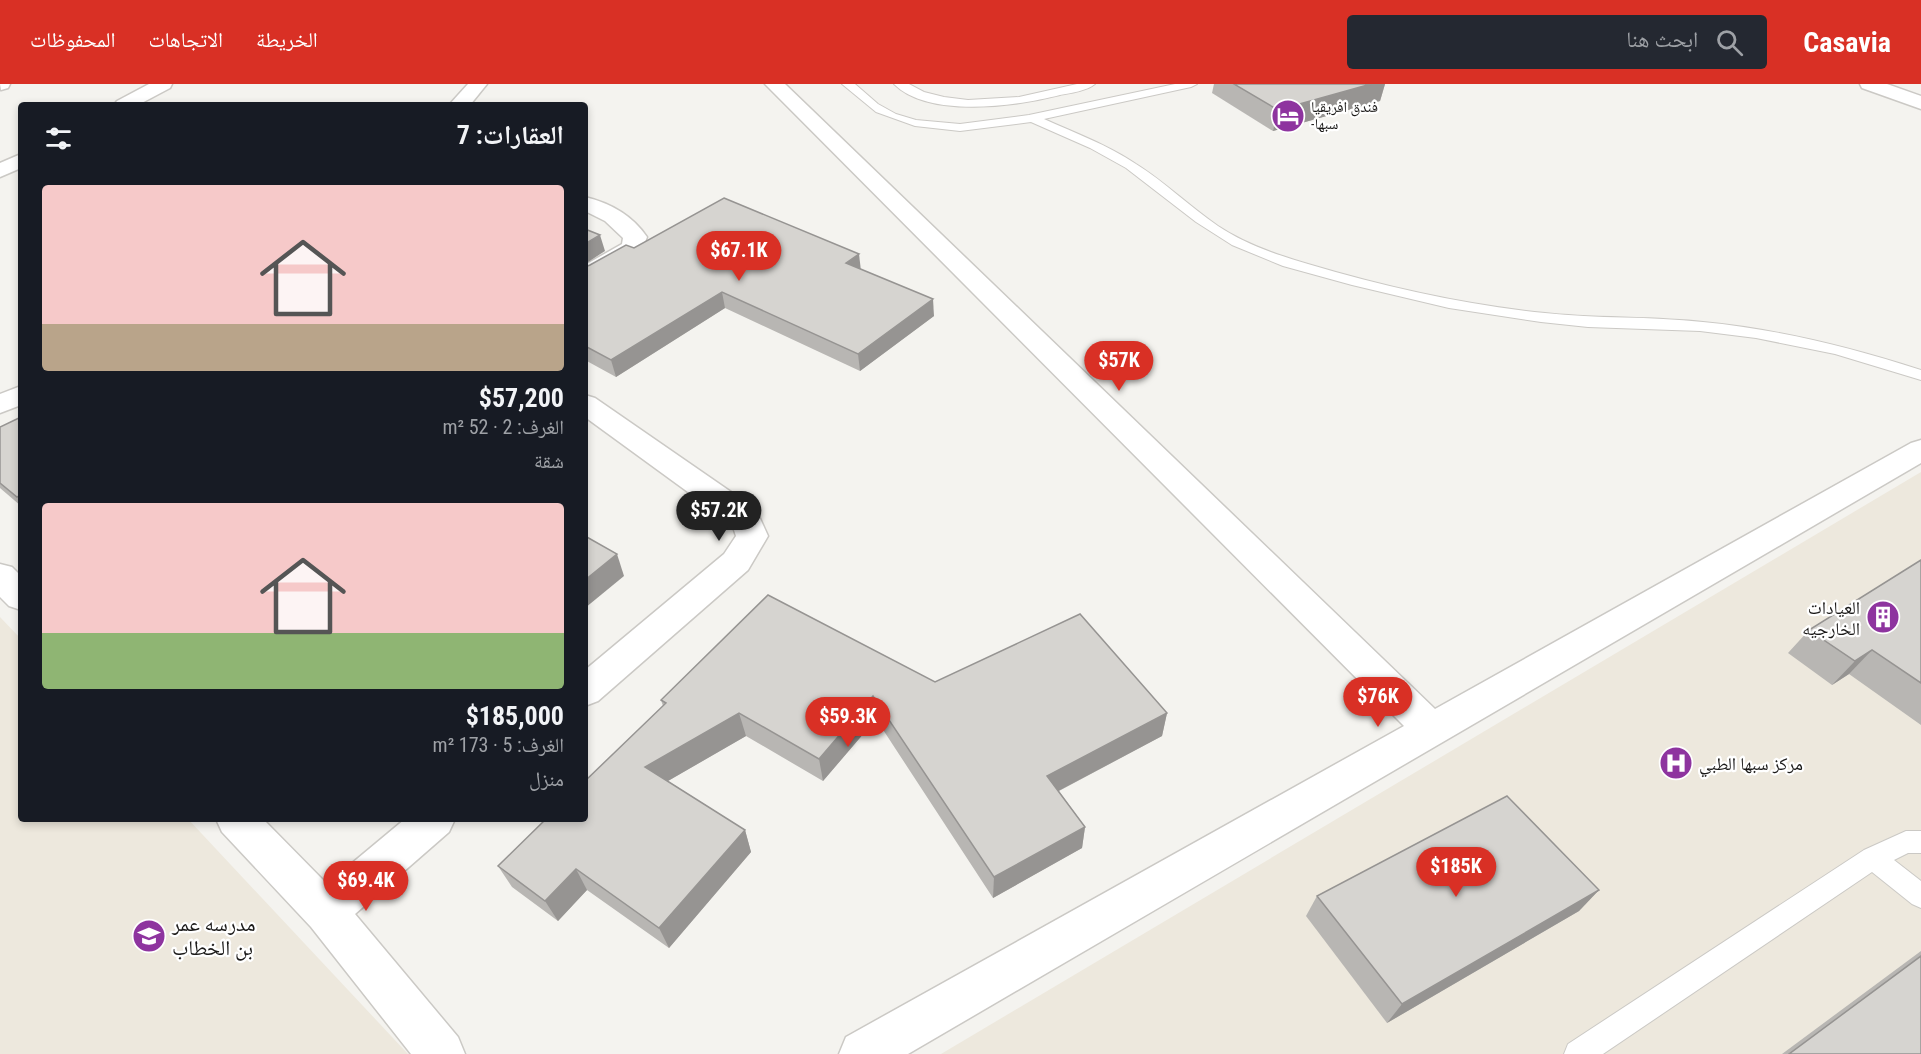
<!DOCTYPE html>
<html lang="ar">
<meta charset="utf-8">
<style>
:root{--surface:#171b24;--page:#242831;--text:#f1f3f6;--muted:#9ea1a6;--accent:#d93025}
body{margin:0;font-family:"Roboto Condensed","Noto Naskh Arabic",sans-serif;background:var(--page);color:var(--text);direction:rtl;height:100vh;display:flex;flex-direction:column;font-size:22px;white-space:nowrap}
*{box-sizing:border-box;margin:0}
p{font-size:20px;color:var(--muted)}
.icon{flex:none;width:33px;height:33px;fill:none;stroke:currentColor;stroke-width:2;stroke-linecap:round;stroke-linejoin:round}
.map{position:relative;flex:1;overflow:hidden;direction:ltr}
.sheet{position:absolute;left:18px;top:18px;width:570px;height:720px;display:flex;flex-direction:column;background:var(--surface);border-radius:6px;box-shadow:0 3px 9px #0003;direction:rtl}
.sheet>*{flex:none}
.price{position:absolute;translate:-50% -51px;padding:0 14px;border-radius:21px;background:var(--accent);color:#fff;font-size:20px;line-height:39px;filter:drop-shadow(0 2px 3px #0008)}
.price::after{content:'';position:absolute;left:50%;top:36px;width:18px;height:14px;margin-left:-9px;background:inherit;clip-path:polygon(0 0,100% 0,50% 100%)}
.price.on{background:#222;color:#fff}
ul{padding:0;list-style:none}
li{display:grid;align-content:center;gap:12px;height:318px;padding:0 24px}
li span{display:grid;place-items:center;height:186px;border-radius:6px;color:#555}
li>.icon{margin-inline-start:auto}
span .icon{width:108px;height:108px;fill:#fffc;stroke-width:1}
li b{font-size:26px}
h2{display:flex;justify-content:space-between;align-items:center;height:72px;padding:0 24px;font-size:26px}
header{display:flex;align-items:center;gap:36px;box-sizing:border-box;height:84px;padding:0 30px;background:var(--accent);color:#fff}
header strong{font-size:28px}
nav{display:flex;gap:33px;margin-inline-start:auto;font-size:21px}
.search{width:420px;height:54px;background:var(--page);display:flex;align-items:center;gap:15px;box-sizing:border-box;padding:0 21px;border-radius:6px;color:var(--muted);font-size:22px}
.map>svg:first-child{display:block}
</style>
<header>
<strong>Casavia</strong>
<div class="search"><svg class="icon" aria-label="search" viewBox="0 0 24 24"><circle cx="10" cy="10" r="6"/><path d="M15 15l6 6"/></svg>ابحث هنا</div>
<nav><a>الخريطة</a><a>الاتجاهات</a><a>المحفوظات</a></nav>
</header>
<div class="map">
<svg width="1921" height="970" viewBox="0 0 1921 970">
<rect width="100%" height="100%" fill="#f4f3ef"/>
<g fill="#ede8dd">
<path d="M1921,388v582h-980z"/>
<path d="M0,533l21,22v180h167l220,235h-408z"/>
</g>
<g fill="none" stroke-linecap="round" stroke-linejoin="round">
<g stroke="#cbc9c5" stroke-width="2">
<g id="service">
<path d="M842,0h13l23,20 18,10 20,6 44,4 69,-9 146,-31h22l-6,3 -147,32c31,14 64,26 92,45 29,18 54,43 82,62 27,18 59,29 90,38 77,23 157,41 237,49 52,6 105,3 158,9 74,7 147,25 218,48v10l-86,-26 -79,-16 -56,-7 -112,-4 -47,-5 -92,-14 -97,-23 -69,-19 -51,-21 -36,-23 -70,-54 -36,-20 -59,-26 -71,9 -45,-5 -39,-14z"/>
<path d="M894,0h15l15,8 20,5 24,3 51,-3 58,-13h18c-9,7 -24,9 -35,11 -43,11 -131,24 -166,-11z"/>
<path d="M1906,747h15v22h-13l-14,7 27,21v27l-9,-4 -40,-32 -269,182h-39l4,-10 296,-194z"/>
</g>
</g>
<g stroke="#cbc9c5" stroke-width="3">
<g id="minor">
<path d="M0,0h10l-2,4 -7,2z"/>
<path d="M149,0h23l-2,4 -32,17h-24l3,-4z"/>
<path d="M468,0h19l-17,21h-21z"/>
<path d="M765,0h20l650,625 476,-266 10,-3v23l-1013,591h-69l7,-17 558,-311z"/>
<path d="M1860,0h27l34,12v13l-59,-21z"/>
<path d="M21,70v14l-21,9v-14z"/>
<path d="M585,113c25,6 47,18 62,40l-6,15 -47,28 -9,2v-17l37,-21 1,-6 -18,-17 -20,-10z"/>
<path d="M21,302v19l-21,8v-19z"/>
<path d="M585,311l10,3 152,105 11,11 10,22 -20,34 -150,131 -13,5v-36l139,-116 12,-18 -3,-9 -8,-8 -140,-102z"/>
<path d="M0,480l12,3 9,9v34l-12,-4 -9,-9z"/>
<path d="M216,735h47l64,65 78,-65h50l-6,13 -94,82 103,123 7,17h-54l-100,-127 -89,-95z"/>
</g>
</g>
<use href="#service" fill="#fff" fill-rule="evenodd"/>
<use href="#minor" fill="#fff" fill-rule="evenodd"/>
</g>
<g fill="#b8b6b3">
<path d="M1214,0h171l-5,17 -107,30 -61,-38z"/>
<path d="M634,164l226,21 74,47 -74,55 -135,-63 -109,69 -31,-17v-93l5,-2z"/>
<path d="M21,333v89l-21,-18v-61z"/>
<path d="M1921,476v165l-72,-51 -17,11 -44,-32 21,-23z"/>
<path d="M935,598l232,31 -5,23 -103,55 26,36 -3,21 -89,50 -117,-179 -53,62 -77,-45 -78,45 77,49 6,22 -82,96 -82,-58 -29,31 -46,-34 -14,-21 165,-160 -2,-6z"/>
<path d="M1599,806l-20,21 -192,112 -81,-107 11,-20z"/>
<path d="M1921,867v103h-139z"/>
</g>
<g fill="#969492">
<path d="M1371,0h14l-5,17 -107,30 5,-21z"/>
<path d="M600,151l5,16 -20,13v-20z"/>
<path d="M859,170l2,17 -15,-8z"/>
<path d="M722,208l3,16 -109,69 -5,-17z"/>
<path d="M933,215l1,17 -74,55 -2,-17z"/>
<path d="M617,470l7,22 -39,32v-28z"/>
<path d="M1872,566l-23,24 -17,11 23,-24z"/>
<path d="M873,612l3,23 -53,62 -4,-22z"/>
<path d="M739,629l7,23 -92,53 -9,-22z"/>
<path d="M1167,629l-5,23 -117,62 2,-22z"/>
<path d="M1085,743l-3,21 -89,50 1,-21z"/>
<path d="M745,746l6,22 -82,96 -10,-20z"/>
<path d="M576,785l11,21 -29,31 -13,-20z"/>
<path d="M1599,806l-20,21 -192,112 15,-19z"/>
</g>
<g fill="#d6d4d0" stroke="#969492" stroke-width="1.5">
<path d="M1234,0h137l-93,26z"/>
<path d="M469,19l48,2h-51z"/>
<path d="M724,114l135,56 -13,9 87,36 -75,55 -136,-62 -111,68 -26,-14v-79l5,-2 36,-20 8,3z"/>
<path d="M585,145l15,6 -15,9z"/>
<path d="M21,333v78l-4,2 -17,-14v-56z"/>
<path d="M585,452l32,18 -32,26z"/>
<path d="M1921,476v123l-49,-33 -17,11 -46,-31z"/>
<path d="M768,511l167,87 145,-68 87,99 -120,63 38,51 -91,50 -121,-181 -54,63 -80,-46 -94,54 100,63 -86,98 -83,-59 -31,32 -47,-35 48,-47h39v-38l81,-78 -5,-3z"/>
<path d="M1507,712l92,94 -197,114 -85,-108z"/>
<path d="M1921,872v98h-132z"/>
</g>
<defs>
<g id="hotel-disc" transform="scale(1.725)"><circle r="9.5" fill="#8e349f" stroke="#fff"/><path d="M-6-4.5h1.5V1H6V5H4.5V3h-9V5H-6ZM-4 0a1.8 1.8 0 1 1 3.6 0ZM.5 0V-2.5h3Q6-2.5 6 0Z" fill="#fff"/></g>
<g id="building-disc" transform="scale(1.725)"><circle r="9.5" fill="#8e349f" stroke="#fff"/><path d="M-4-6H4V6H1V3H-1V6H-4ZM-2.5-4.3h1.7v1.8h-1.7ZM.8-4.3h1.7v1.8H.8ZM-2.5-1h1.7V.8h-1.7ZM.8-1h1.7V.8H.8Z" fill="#fff"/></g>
<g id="hospital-disc" transform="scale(1.725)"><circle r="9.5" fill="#8e349f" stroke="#fff"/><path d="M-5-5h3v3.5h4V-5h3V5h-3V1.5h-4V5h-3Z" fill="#fff"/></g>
<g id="school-disc" transform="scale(1.725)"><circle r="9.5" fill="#8e349f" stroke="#fff"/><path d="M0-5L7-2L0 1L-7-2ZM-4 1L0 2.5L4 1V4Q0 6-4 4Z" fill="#fff"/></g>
</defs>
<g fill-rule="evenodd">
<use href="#hotel-disc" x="1288" y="32"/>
<use href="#building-disc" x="1883" y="533"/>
<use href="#hospital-disc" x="1676" y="679"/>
<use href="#school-disc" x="149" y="852"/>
</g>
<g text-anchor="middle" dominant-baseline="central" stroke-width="4.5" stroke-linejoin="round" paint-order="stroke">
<g font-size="15" fill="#1a1918" stroke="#fff" text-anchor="start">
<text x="1311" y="23">فندق افريقيا<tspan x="1311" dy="17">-سبها</tspan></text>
</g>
<g font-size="18" fill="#1a1918" stroke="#fff" text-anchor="end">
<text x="1860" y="523">العيادات<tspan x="1860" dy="21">الخارجيه</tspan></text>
<text x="1699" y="679" text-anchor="start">مركز سبها الطبي</text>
</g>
<g font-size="21" fill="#1a1918" stroke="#fff" text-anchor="start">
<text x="172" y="840">مدرسه عمر<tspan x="172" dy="24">بن الخطاب</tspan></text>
</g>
</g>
</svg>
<b class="price" style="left:739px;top:198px">$67.1K</b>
<b class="price" style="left:1119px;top:308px">$57K</b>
<b class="price on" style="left:719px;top:458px">$57.2K</b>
<b class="price" style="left:1378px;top:644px">$76K</b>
<b class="price" style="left:848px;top:664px">$59.3K</b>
<b class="price" style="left:1456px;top:814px">$185K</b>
<b class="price" style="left:366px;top:828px">$69.4K</b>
<section class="sheet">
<h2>العقارات: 7<svg class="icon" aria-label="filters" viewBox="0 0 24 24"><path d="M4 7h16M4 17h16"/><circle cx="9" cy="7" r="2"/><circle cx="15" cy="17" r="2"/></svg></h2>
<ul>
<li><span style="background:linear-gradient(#f6c9c9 75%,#b9a48a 0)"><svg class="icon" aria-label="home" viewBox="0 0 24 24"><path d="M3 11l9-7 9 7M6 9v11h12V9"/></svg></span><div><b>$57,200</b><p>الغرف: 2 · 52 m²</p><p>شقة</p></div></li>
<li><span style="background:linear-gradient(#f6c9c9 70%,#8fb573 0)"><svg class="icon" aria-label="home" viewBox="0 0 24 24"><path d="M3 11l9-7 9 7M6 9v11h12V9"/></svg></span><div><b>$185,000</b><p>الغرف: 5 · 173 m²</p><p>منزل</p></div></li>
</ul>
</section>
</div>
